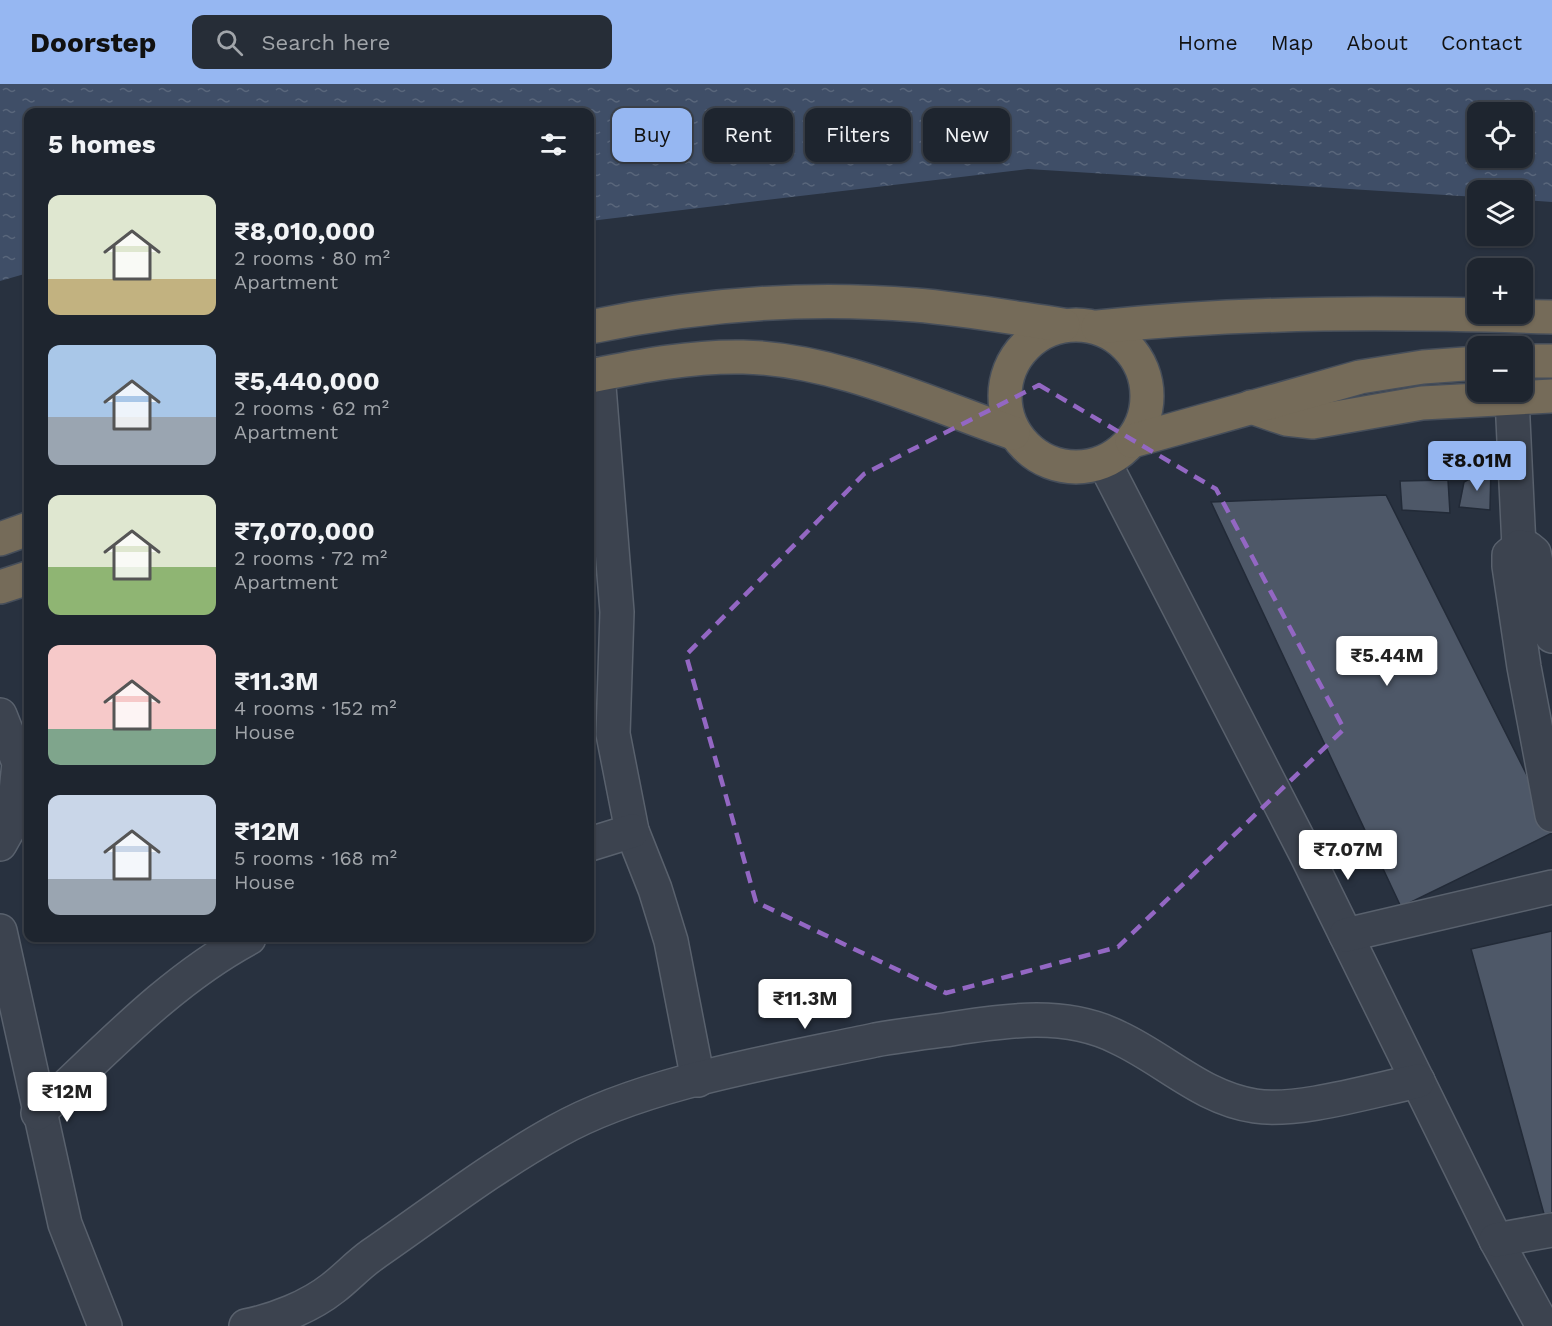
<!DOCTYPE html>
<meta charset="utf-8">
<style>
:root{--surface:#1e252f;--page:#262d37;--text:#f1f3f6;--muted:#a1a5aa;--line:#3c424b;--accent:#96b7f2}
body{margin:0;font-family:"Work Sans",sans-serif;background:var(--page);color:var(--text);height:100vh;display:flex;flex-direction:column;font-size:22px;white-space:nowrap}
*{box-sizing:border-box;margin:0}
p{font-size:20px;color:var(--muted)}
.icon{flex:none;width:33px;height:33px;fill:none;stroke:currentColor;stroke-width:2;stroke-linecap:round;stroke-linejoin:round}
.map{position:relative;flex:1;overflow:hidden}
.side{position:absolute;left:24px;top:24px;width:570px;height:834px;display:flex;flex-direction:column;background:var(--surface);border-radius:12px;box-shadow:0 2px 4px #0004,0 0 0 2px var(--line)}
.side>*{flex:none}
.hud{position:absolute;left:612px;top:24px;width:570px;height:54px;display:flex;gap:12px}
.fabs{position:absolute;left:1467px;top:18px;display:grid;gap:12px}
.fabs a{display:grid;place-items:center;width:66px;height:66px;border-radius:12px;background:var(--surface);box-shadow:0 2px 4px #0004,0 0 0 2px var(--line);font-size:30px}
.price{position:absolute;translate:-50% -51px;padding:0 14px;border-radius:6px;background:#fff;color:#222;font-size:20px;line-height:39px;filter:drop-shadow(0 2px 3px #0008)}
.price::after{content:'';position:absolute;left:50%;top:36px;width:18px;height:14px;margin-left:-9px;background:inherit;clip-path:polygon(0 0,100% 0,50% 100%)}
.price.current{background:var(--accent);color:#111}
ul{padding:0;list-style:none}
li{display:flex;align-items:center;gap:18px;height:150px;padding:0 24px}
li span{display:grid;place-items:center;flex:none;width:168px;height:120px;border-radius:12px;color:#555}
li>.icon{margin-inline-start:auto}
span .icon{width:72px;height:72px;fill:#fffc;stroke-width:1}
li b{font-size:26px}
h2{display:flex;justify-content:space-between;align-items:center;height:72px;padding:0 24px;font-size:26px}
.tag{padding:0 21px;border-radius:12px;background:var(--surface);box-shadow:0 2px 4px #0004,0 0 0 2px var(--line);font-size:21px;line-height:54px}
.tag.current{background:var(--accent);color:#111}
header{display:flex;align-items:center;gap:36px;box-sizing:border-box;height:84px;padding:0 30px;background:var(--accent);color:#111}
header strong{font-size:28px}
nav{display:flex;gap:33px;margin-inline-start:auto;font-size:21px}
.search{width:420px;height:54px;background:var(--page);display:flex;align-items:center;gap:15px;box-sizing:border-box;padding:0 21px;border-radius:12px;color:var(--muted);font-size:22px}
.map>svg:first-child{display:block}
</style>
<header>
<strong>Doorstep</strong>
<div class="search"><svg class="icon" aria-label="search" viewBox="0 0 24 24"><circle cx="10" cy="10" r="6"/><path d="M15 15l6 6"/></svg>Search here</div>
<nav><a>Home</a><a>Map</a><a>About</a><a>Contact</a></nav>
</header>
<div class="map">
<svg width="1552" height="1242" viewBox="0 0 1552 1242">
<defs>
<pattern id="water-ripples" width="26" height="14" patternUnits="userSpaceOnUse" patternTransform="scale(1.5)"><rect width="26" height="14" fill="#3f4e67"/><path d="M2 4q2-2 4 0t4 0M15 11q2-2 4 0t4 0" fill="none" stroke="#59667b"/></pattern>
</defs>
<rect width="100%" height="100%" fill="#28313f"/>
<path fill="url(#water-ripples)" fill-rule="evenodd" d="M0,0h1552v118l-29,-2 -1,-10h-44l-1,7 -449,-28 -438,52v-109h-562v161l-28,8zM1478,28h44v46h-44z"/>
<g fill="#4e5868" stroke="#222a37" stroke-width="1.5">
<path d="M1491,383l-1,43 -31,-3 5,-25z"/>
<path d="M1448,396l2,33 -48,-3 -2,-29z"/>
<path d="M1386,411l166,330v8l-151,74 -190,-405z"/>
<path d="M1552,847v282l-8,1 -73,-265z"/>
</g>
<g fill="none" stroke-linecap="round" stroke-linejoin="round">
<g stroke="#59616d" stroke-width="36">
<g id="minor">
<path d="M598,290l19,238 -4,122 19,97 23,58 16,52 27,139"/>
<path d="M1512,314l7,149"/>
<path d="M1104,378l202,392 190,386 47,86"/>
<path d="M1552,552l-18,-83 -6,-5 -9,-1 -10,8v11l15,101 28,148"/>
<path d="M0,631l19,48 -6,58 -13,23"/>
<path d="M590,760l42,-13"/>
<path d="M0,847l65,293 40,102"/>
<path d="M1346,851l206,-48"/>
<path d="M38,1029c66,-61 131,-132 211,-175"/>
<path d="M1496,1156l56,-10"/>
<path d="M246,1242c29,-6 63,-19 87,-38 13,-10 25,-23 39,-33 61,-42 120,-88 185,-124 87,-49 220,-70 318,-91 23,-4 46,-7 69,-10 59,-9 120,-20 175,8 47,22 83,60 136,68 42,7 119,-16 163,-25"/>
</g>
</g>
<g stroke="#464e5a" stroke-width="36">
<g id="highway">
<circle cx="1076" cy="312" r="71"/>
<path d="M590,243c105,-22 217,-31 325,-22 49,4 99,13 148,20"/>
<path d="M1098,243c151,-16 302,-15 454,-10"/>
<path d="M1522,277h30"/>
<path d="M590,292c50,-10 101,-20 153,-19 92,2 184,46 270,76"/>
<path d="M1251,323l35,12 27,3 109,-19 130,-7"/>
<path d="M1132,357l228,-64 63,-10 55,-4"/>
<path d="M0,455l28,-10"/>
<path d="M0,503l28,-9"/>
</g>
</g>
<use href="#minor" stroke="#3c434f" stroke-width="33"/>
<use href="#highway" stroke="#756b59" stroke-width="33"/>
</g>
<path fill="none" stroke="#9367c3" stroke-width="4.5" stroke-dasharray="12 8" stroke-linejoin="round" d="M1039,301l177,104 128,240 -226,218 -172,46 -190,-91 -70,-247 178,-181z"/>
</svg>
<div class="fabs">
<a><svg class="icon" aria-label="locate" viewBox="0 0 24 24"><circle cx="12" cy="12" r="6"/><path d="M12 2v4M12 18v4M2 12h4M18 12h4"/></svg></a>
<a><svg class="icon" aria-label="layers" viewBox="0 0 24 24"><path d="M12 4l9 5-9 5-9-5zM3 14l9 5 9-5"/></svg></a>
<a>+</a>
<a>−</a>
</div>
<b class="price current" style="left:1477px;top:408px">₹8.01M</b>
<b class="price" style="left:1387px;top:603px">₹5.44M</b>
<b class="price" style="left:1348px;top:797px">₹7.07M</b>
<b class="price" style="left:805px;top:946px">₹11.3M</b>
<b class="price" style="left:67px;top:1039px">₹12M</b>
<div class="hud">
<a class="tag current">Buy</a>
<a class="tag">Rent</a>
<a class="tag">Filters</a>
<a class="tag">New</a>
</div>
<section class="side">
<h2>5 homes<svg class="icon" aria-label="filters" viewBox="0 0 24 24"><path d="M4 7h16M4 17h16"/><circle cx="9" cy="7" r="2"/><circle cx="15" cy="17" r="2"/></svg></h2>
<ul>
<li><span style="background:linear-gradient(#dfe7d0 70%,#c2b280 0)"><svg class="icon" aria-label="home" viewBox="0 0 24 24"><path d="M3 11l9-7 9 7M6 9v11h12V9"/></svg></span><div><b>₹8,010,000</b><p>2 rooms · 80 m²</p><p>Apartment</p></div></li>
<li><span style="background:linear-gradient(#a9c7e8 60%,#9aa5b1 0)"><svg class="icon" aria-label="home" viewBox="0 0 24 24"><path d="M3 11l9-7 9 7M6 9v11h12V9"/></svg></span><div><b>₹5,440,000</b><p>2 rooms · 62 m²</p><p>Apartment</p></div></li>
<li><span style="background:linear-gradient(#dfe7d0 60%,#8fb573 0)"><svg class="icon" aria-label="home" viewBox="0 0 24 24"><path d="M3 11l9-7 9 7M6 9v11h12V9"/></svg></span><div><b>₹7,070,000</b><p>2 rooms · 72 m²</p><p>Apartment</p></div></li>
<li><span style="background:linear-gradient(#f6c9c9 70%,#7fa58c 0)"><svg class="icon" aria-label="home" viewBox="0 0 24 24"><path d="M3 11l9-7 9 7M6 9v11h12V9"/></svg></span><div><b>₹11.3M</b><p>4 rooms · 152 m²</p><p>House</p></div></li>
<li><span style="background:linear-gradient(#c9d6e8 70%,#9aa5b1 0)"><svg class="icon" aria-label="home" viewBox="0 0 24 24"><path d="M3 11l9-7 9 7M6 9v11h12V9"/></svg></span><div><b>₹12M</b><p>5 rooms · 168 m²</p><p>House</p></div></li>
</ul>
</section>
</div>
